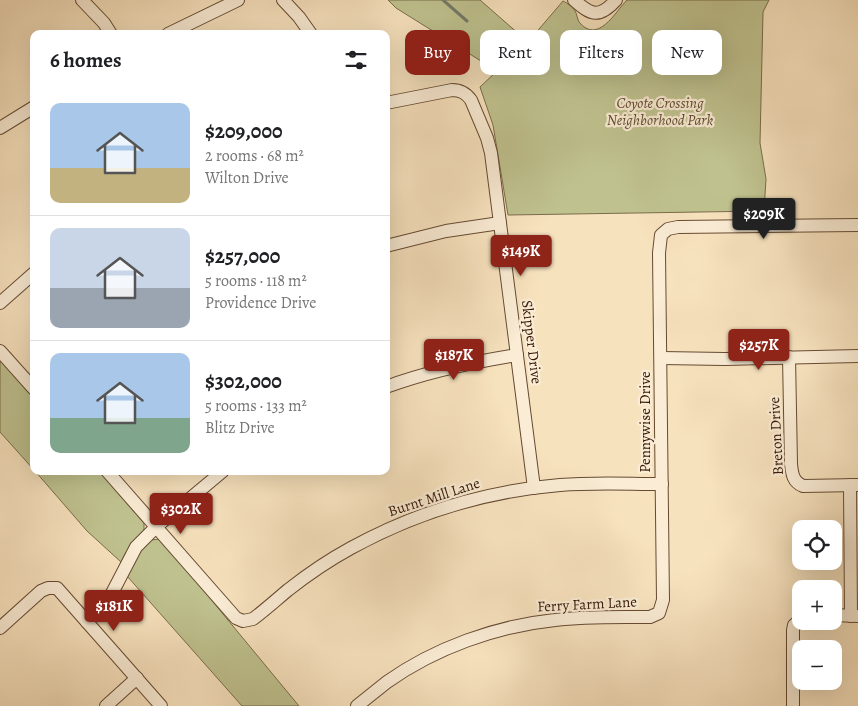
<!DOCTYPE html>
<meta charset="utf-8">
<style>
:root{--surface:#fff;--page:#f2f2f2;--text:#202124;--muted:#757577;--line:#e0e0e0;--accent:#8f2418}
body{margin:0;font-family:Alegreya,serif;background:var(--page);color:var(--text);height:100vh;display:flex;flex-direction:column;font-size:19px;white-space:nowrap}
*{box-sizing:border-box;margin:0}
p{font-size:16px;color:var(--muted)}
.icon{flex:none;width:28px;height:28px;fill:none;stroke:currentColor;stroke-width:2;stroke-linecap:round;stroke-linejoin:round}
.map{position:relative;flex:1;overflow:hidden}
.details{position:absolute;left:30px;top:30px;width:360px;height:445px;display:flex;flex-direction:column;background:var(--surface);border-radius:10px;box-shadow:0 5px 20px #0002}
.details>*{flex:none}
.hud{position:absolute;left:405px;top:30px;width:378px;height:45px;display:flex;gap:10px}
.tools{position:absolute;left:792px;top:520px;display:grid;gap:10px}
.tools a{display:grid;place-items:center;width:50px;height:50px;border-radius:10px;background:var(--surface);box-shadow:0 5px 20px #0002;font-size:25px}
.price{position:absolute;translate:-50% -42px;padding:0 11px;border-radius:5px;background:var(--accent);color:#fff;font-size:16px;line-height:32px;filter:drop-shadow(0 1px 2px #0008)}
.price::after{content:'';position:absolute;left:50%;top:30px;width:15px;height:11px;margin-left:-8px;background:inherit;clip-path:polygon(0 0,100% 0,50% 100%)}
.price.selected{background:#222;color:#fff}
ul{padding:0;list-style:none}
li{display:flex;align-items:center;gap:15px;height:125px;padding:0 20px}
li+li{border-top:1px solid var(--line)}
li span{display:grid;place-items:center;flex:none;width:140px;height:100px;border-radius:10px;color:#555}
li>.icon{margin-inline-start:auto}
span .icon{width:60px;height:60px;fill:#fffc;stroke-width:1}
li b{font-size:21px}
h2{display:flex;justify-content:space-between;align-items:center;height:60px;padding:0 20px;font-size:21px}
.chip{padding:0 18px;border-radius:10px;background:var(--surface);box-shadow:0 5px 20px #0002;font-size:18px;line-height:45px}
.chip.selected{background:var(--accent);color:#fff}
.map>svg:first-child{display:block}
</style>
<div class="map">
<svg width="858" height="706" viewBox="0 0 858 706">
<rect width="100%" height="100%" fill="#f7e2be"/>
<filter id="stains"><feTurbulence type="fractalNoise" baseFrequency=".004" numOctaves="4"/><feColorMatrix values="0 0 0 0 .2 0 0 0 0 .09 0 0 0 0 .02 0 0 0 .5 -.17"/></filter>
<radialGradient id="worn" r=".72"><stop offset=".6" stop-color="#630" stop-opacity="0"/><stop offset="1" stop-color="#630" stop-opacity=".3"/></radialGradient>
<g fill="#bfc28f" stroke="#7a6c4a">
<path d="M388,0h92l48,42 35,-41c4,2 10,6 12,10 2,3 2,7 4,11 19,23 36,-10 48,-22h142l-6,12 -3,131 6,36 -2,32 -256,4 -15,-90 -13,-38 17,-16 -101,-63z"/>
<path d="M0,359l34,38v73l-34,-38z"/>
<path d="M35,471h64l45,52v7l-14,15 -9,17 -34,-31z"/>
<path d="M161,539l138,167h-57l-115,-130 8,-18 15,-18z"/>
</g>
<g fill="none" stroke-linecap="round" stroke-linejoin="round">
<path stroke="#737b6a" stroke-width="3" d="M443,0l24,21"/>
<g stroke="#664a32" stroke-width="14">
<g id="minor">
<path d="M82,0l22,23 7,11"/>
<path d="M283,0l16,17 12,17"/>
<path d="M574,0c17,15 25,19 42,0"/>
<path d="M168,34l70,-34"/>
<path d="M386,103l66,-13c9,0 14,3 19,10l16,38 4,15 43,335"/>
<path d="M0,128l34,-21"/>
<path d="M386,246l60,-15 54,-8"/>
<path d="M0,303l34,-30"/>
<path d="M0,351l34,38"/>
<path d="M789,357l2,107c1,10 2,18 12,22l55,-1"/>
<path d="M661,358l64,1 133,-3"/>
<path d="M386,387c43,-16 87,-25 131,-32"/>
<path d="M107,471l129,147 7,3 10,-2c12,-9 23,-19 35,-29 19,-15 41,-30 63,-42 64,-35 136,-57 209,-63 34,-3 68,-1 102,-1"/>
<path d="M850,485l1,131"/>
<path d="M834,615l24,1"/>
<path d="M87,622l23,-25 26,-50 20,-20 67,-56"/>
<path d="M0,628l41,-37 7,-3h9l104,118"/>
<path d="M106,706l31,-28"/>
<path d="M357,706c10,-8 20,-16 30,-24 48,-34 109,-56 168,-62 31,-4 63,-3 95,-3l9,-4 4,-13 -4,-347 2,-18 7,-6 10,-2 180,-2"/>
<path d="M793,706v-76l1,-5 7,-6"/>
</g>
</g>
<use href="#minor" stroke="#faecd5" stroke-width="12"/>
</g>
<g text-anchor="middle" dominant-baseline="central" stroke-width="4.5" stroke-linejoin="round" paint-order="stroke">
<g font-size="15" font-style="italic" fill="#5e4a2e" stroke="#faecd5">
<text x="660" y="103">Coyote Crossing<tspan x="660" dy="17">Neighborhood Park</tspan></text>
</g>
<g font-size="15" fill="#351704" stroke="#faecd5">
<text transform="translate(532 342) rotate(83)">Skipper Drive</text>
<text transform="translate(645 422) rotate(-90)">Pennywise Drive</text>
<text transform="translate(776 436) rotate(-93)">Breton Drive</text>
<text transform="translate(434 497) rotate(-18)">Burnt Mill Lane</text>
<text transform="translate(587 604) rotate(-3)">Ferry Farm Lane</text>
</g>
</g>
<rect width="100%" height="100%" filter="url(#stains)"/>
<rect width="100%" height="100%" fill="url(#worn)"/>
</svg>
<div class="tools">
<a><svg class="icon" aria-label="locate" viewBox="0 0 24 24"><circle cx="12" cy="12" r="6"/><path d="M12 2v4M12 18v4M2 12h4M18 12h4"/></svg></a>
<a>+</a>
<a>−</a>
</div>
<b class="price selected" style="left:764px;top:240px">$209K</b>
<b class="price" style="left:521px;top:277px">$149K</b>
<b class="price" style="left:759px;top:371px">$257K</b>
<b class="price" style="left:454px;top:381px">$187K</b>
<b class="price" style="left:181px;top:535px">$302K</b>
<b class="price" style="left:114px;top:632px">$181K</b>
<div class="hud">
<a class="chip selected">Buy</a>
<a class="chip">Rent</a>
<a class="chip">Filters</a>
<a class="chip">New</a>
</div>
<section class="details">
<h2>6 homes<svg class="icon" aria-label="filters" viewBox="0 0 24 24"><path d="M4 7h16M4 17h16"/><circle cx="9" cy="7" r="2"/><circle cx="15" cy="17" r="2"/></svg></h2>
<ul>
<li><span style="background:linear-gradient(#a9c7e8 65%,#c2b280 0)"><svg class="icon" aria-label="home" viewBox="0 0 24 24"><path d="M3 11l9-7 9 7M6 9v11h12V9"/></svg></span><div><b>$209,000</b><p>2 rooms · 68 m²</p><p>Wilton Drive</p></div></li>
<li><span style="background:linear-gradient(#c9d6e8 60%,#9aa5b1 0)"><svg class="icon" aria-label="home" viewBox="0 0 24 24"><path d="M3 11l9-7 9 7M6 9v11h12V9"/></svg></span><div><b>$257,000</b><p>5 rooms · 118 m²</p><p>Providence Drive</p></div></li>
<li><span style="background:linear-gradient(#a9c7e8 65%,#7fa58c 0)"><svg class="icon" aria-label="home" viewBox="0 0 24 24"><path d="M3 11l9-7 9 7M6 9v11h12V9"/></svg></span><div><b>$302,000</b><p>5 rooms · 133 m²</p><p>Blitz Drive</p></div></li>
</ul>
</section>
</div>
